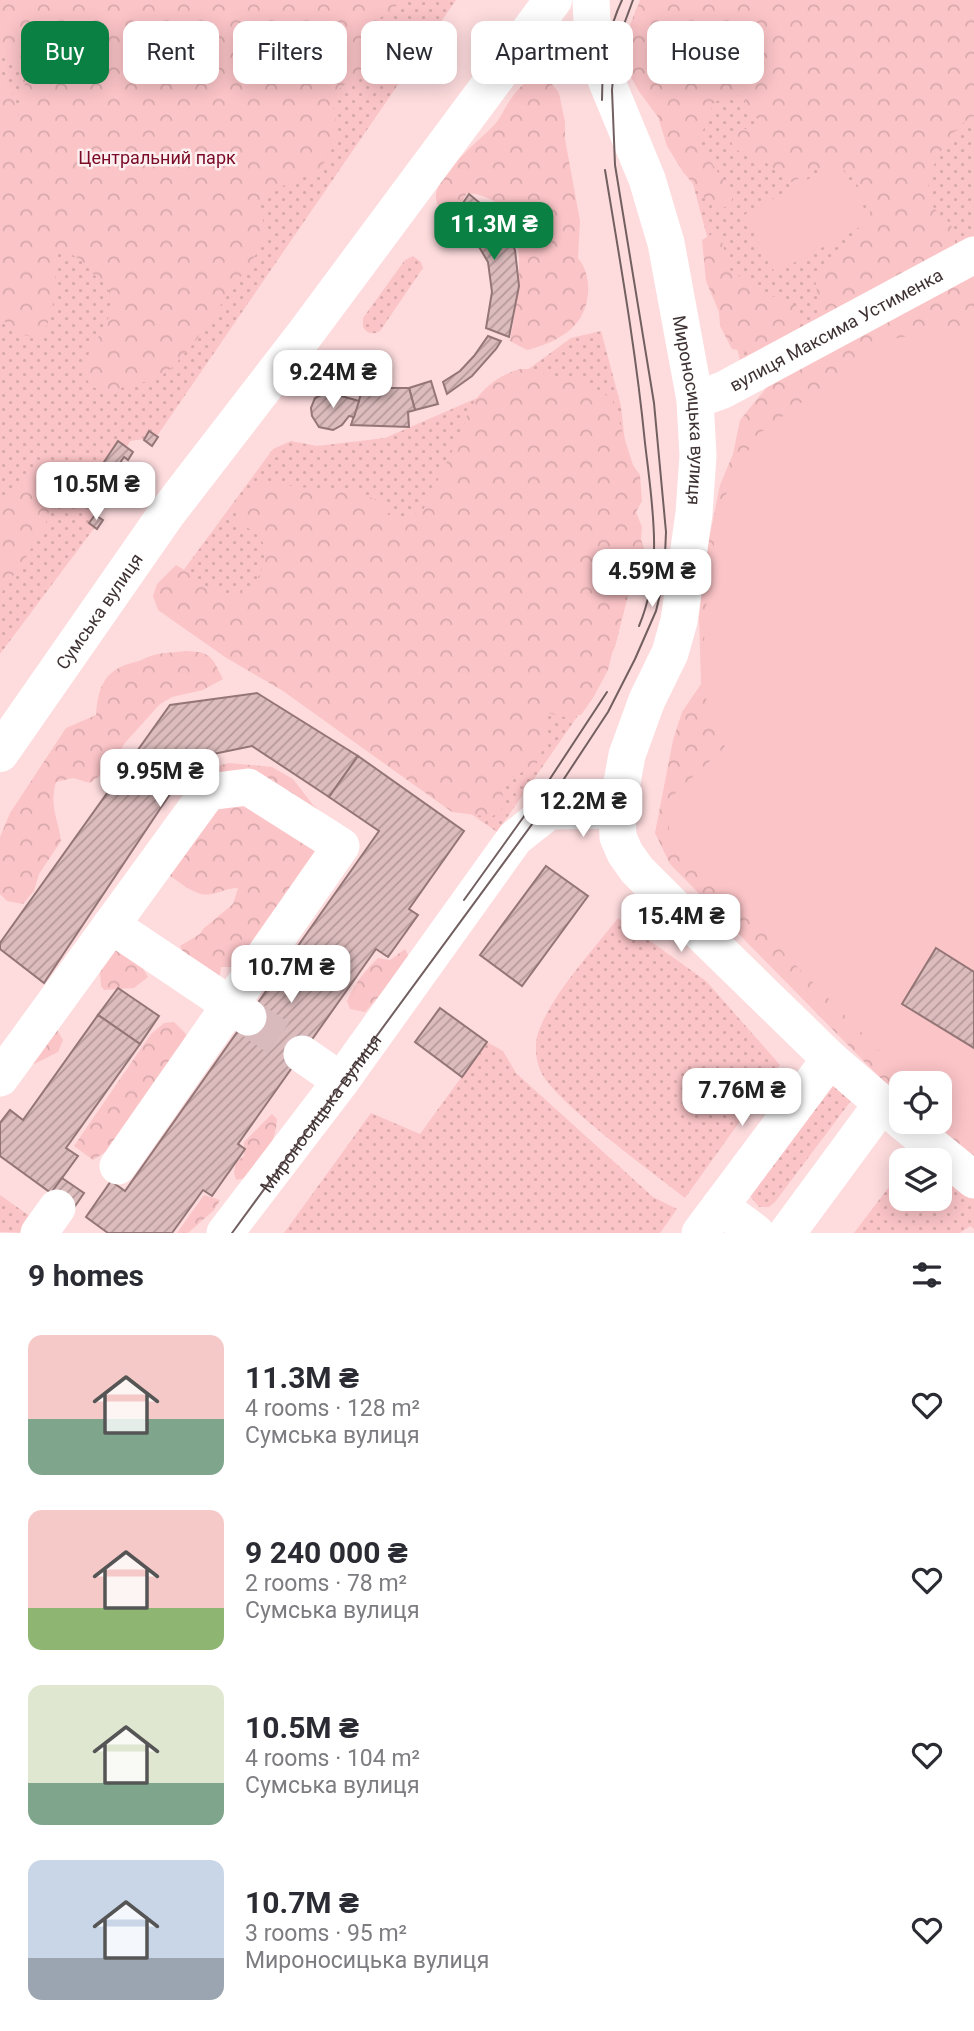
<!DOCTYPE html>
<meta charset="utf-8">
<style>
:root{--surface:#fff;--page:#f2f2f3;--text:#2b2b33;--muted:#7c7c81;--accent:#0b8043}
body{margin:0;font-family:Roboto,sans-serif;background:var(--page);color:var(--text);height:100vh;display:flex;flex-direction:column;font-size:26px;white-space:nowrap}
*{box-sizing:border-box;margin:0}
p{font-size:23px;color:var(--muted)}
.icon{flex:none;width:38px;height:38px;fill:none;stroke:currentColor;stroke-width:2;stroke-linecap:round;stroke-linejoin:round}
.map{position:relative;height:1233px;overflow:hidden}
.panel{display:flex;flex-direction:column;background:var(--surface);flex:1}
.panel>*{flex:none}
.banner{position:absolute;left:21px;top:21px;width:933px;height:63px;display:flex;gap:14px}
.tools{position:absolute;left:889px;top:1071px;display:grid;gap:14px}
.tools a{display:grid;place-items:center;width:63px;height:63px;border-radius:14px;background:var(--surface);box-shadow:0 4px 18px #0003;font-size:35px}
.price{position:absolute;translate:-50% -60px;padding:0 16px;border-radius:14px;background:#fff;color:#222;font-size:23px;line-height:46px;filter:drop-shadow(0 2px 4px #0008)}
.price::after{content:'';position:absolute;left:50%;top:42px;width:21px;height:16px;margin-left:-10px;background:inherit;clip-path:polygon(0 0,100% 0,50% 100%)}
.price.active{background:var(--accent);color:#fff}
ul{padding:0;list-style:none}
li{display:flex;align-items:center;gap:21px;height:175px;padding:0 28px}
li span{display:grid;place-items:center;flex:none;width:196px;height:140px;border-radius:14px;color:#555}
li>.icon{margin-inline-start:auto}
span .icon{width:84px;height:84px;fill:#fffc;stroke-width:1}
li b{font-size:30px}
h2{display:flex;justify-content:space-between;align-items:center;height:84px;padding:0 28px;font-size:30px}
.chip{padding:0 24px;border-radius:14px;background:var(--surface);box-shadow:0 4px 18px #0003;font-size:24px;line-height:63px}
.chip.active{background:var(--accent);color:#fff}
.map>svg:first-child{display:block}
</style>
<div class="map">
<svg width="974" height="1233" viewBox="0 0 974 1233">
<defs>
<pattern id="green-dots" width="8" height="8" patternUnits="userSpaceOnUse" patternTransform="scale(1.75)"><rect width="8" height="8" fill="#fbc4c7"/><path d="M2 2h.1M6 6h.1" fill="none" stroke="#d8a9ab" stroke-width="1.8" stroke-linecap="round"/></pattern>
<pattern id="forest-crowns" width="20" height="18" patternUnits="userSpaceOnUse" patternTransform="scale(1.75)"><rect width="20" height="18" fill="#fbc4c7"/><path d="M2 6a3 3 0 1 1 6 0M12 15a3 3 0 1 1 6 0" fill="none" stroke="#d8a9ab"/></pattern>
<pattern id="building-hatch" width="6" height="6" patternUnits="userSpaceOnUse" patternTransform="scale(1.75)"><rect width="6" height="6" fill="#ddbcbd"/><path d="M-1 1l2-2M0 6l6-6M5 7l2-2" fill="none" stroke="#b5999a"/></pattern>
</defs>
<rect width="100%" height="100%" fill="#fedcde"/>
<g fill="url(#green-dots)">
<path d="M0,0h456l-299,436 -8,-5 -5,8 -14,2 -3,6 -10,-6 -31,47 9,7 -5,7 4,13 -5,8 6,4 -95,127z"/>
<path d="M640,0h334v250l-230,125 -59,-221 -50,-102 -5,-27z"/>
<path d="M413,256l8,6 2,6 -43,63c-7,4 -13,3 -17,-4v-9l42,-58z"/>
<path d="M601,331l20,75 12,110 1,56 -19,75 -38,70 -80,115 -205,-143 -132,-87 113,-153 18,-8 26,5 68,-8 99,-43 39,-22 48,-35z"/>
<path d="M618,918l88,63 74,84 -95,133c-31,-25 -132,-97 -145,-128 -5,-13 -6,-29 0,-42 14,-36 54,-79 78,-110z"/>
<path d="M487,1042l16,9 13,22 137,124 24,12 -17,24h-376l87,-120 49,21z"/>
<path d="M832,1084l19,15 -1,3 -75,100 -6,5h-10l-9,-11z"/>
<path d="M940,1162l34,26v41l-4,-3 -10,7h-106l47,-62v28h39z"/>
<path d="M0,1195l37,26 -8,12 -29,-1z"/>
</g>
<g fill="url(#forest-crowns)">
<path d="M0,0h404l-32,24 9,16 -5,19 -14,14 -22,15 -8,13c9,39 5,43 -17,75l-18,2 -38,22 5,25v18l-70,100 -23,26 -15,10 -47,12 -18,-4c-23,-38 33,-56 17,-98 -3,-9 -13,-11 -18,-19 -9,-12 -23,-20 -37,-20l3,29 -4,32 -10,28 -19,-4 -23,-17v-242l10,13 9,27 7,-39 -3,-10 -23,-17z"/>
<path d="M642,0h332v116c-23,10 -55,62 -43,87 8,16 24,14 24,40l-5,8 -136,80 5,-22 -4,-31 7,-13 14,-9 30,-27 5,-20 -17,-30 -14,-14 -21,3 -27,14c-12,-5 -17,-15 -29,-21 -13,-7 -16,-2 -31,-15l-1,-15 20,-3 9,-7 -15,-13v-12c-14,-1 -23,1 -34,9l2,11 -15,21v13l11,9 24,36 -2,9 -8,4 -13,-4 -27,-32 -16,-26 -9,-29 -18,-24 -12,-21 -3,-19 11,-44z"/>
<path d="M532,76l19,7 8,10 6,29v17l15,82 -2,37c16,19 13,54 -7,71 -13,11 -28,17 -44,21l-17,-9c8,-48 29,-142 -43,-148l-10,18 -8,2c-43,-18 33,-73 47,-90 4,-5 7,-12 11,-18 7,-12 15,-20 25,-29z"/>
<path d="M712,234l8,1 6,21v11l32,22 5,8c19,-2 29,3 39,19l-10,19 -38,18 -22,-4 -12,-23 -1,-14 -13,-31 -4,-41z"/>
<path d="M974,268v890l-44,-36h10v-39h-39v14l-6,-4 -225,-229 -15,-31 18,-93 9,-28 19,-28 -2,-67 7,-63 14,-69 13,-31 7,-34 28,-34z"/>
<path d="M520,369h17l12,8 30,1 30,19 4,5 20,63 7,10 2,26 -6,11 6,15 -1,12 4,13 -5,16 -13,23 -19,79 -15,28 -12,17 -18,2 -19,-5 2,16 -5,27 -5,10 -27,14 -7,12 2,11 -3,9 -10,6 -39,-5 -169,-121 -58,-34 -67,-47 -5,-14 4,-12 19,-19c19,10 33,30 57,29 23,-2 40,-35 28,-55 -6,-8 -18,-13 -26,-20 4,-19 13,-30 31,-38l31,6 62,4 22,12 7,11 7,5 18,-4 10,-5 40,-81c6,-29 28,-52 57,-60z"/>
<path d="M43,467c14,1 18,4 23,17l-16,23 -4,16 -20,34 -26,38v-89l6,-3 27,-33z"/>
<path d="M185,651c27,1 26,5 38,28l-20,11 -31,7 -12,7 -36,40 -13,23 -21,16 -17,-5 -17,4c-7,25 2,35 5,59l-22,33 -5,17 -11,13 -16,-3 -7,-7v-57l10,-24 56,-85 30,-13c2,-29 9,-46 39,-53 6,-1 11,-5 16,-6 10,-4 23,-3 34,-5z"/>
<path d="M229,763l43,4 21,12 20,26 21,20 -92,142h-21l-2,13 -32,-18 -7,-16 20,-12 3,-5 30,-25 5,-16c-10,0 -17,4 -26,6 -16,4 -33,-13 -45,-20l31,-91 8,-14z"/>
<path d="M106,944l36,23 6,10 -14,11 -30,2 -3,-4 -1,-13z"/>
<path d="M405,949l4,8 -15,22 -29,33 -15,-3 -3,-8c6,-15 19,-32 31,-43l12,2z"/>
<path d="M19,1022l35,3 9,15 -5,12 -24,12 -25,-5v-25z"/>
<path d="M174,1022l11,11 10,17 -71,90 -31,20 -19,-14 77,-112 13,-11z"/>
<path d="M272,1114l5,5c-1,22 -13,39 -23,57l-18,4 -2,-7 2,-11 8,-6v-14z"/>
<path d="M204,1195l16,5 -6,10 -26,23h-11z"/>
</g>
<g fill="#fbc4c7">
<path d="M839,162l32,59 -96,52 -31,-58z"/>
<path d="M974,324v818l-34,-30v-29h-29l-219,-224 -23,-27v-33l56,-52 -24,-61 8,-121 18,-74 29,-55 130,-96z"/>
</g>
<g fill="url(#building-hatch)" stroke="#947677" stroke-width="2">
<path d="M469,194l24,20 12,15 10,21 4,36 -10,51 -23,-9 6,-36 -4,-30 -16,-27 -19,-17z"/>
<path d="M488,336l13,5 -5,8 -24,27 -25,18 -4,-12 17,-11 14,-15z"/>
<path d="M431,381l7,23 -23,6 -6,-22z"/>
<path d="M363,388h46l6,22 -7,2 1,15 -58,-2z"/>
<path d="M327,392l32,9 -5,16 -5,-1 -7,9 -9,5 -14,-3 -7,-11 -1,-8 4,-10z"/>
<path d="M149,431l9,6 -6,9 -8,-6z"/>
<path d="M118,441l15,11 -5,8 -4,-3 -21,31 4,2 -6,9 -15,-10z"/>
<path d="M95,515l8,5 -6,9 -8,-6z"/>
<path d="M257,693l101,63 -29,41 -77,-51 -58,12 -150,225 -44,-34v-6l170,-238z"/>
<path d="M358,756l106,75 -55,78 9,6 -30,42 -12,-8 -138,195 7,5 -33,47 -9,-6 -31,43h-64l-22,-16 25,-36 14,10 254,-360 -50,-34z"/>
<path d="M546,866l42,30 -66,90 -42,-31z"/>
<path d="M936,948l38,24v76l-72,-44z"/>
<path d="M118,988l41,28 -19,28 -42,-29z"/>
<path d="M440,1008l47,34 -25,35 -47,-35z"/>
<path d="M98,1015l42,29 -74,104 12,8 -27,37 -51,-37v-33l10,-13 13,10z"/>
<path d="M62,1178l22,15 -11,16 -22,-16z"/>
</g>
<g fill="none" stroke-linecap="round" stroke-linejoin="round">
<path stroke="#d8babc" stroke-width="37" stroke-dasharray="37 18" stroke-linecap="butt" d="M248,1017l54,37"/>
<g stroke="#fff" stroke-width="37">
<path id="s1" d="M591,0l1,21 10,49 45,109 19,64 29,157 3,56 -4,57 -15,108 -9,32 -23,47 -20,55 -10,55 1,27 7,16 12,17 36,36 157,153 71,61"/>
<path id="s2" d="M695,400l28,-10 251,-135"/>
<path d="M111,925l137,92"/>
<path d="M302,1054l39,27"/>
<path d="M0,1078l208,-286 40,-5 93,59 -223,320"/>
<path d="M903,1122l71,58"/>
<path d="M720,1206l36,27"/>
<path d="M39,1233l18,-25"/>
<path d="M225,1233l116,-152 174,-243 34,-27 68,-1"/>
<path d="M700,1233l130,-174"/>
<path d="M787,1233l95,-129"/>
</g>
<path stroke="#fff" stroke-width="38" id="s3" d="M0,753l167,-240 138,-179 248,-334"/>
<g stroke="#725f60" stroke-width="2">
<path d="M602,100c0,-35 5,-68 20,-100"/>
<path d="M605,170c15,91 31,181 40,273 7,61 19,124 -6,183"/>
<path d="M464,900l76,-106 67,-102"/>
<path id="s4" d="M232,1233l320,-436 56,-85 27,-53 21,-48 8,-33 2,-46 -12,-129 -39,-238 -3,-75 4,-44 17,-46"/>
</g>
</g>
<g text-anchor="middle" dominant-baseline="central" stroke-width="5" stroke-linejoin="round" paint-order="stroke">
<g font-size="18" fill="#7a0b27" stroke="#fdeff0">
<text x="157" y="157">Центральний парк</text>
</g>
<g font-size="18" fill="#3f3233" stroke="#fdeff0">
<text stroke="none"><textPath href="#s2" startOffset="158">вулиця Максима Устименка</textPath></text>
<text stroke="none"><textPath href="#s1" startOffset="425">Мироносицька вулиця</textPath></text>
<text stroke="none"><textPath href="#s3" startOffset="173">Сумська вулиця</textPath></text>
<text stroke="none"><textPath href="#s4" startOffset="149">Мироносицька вулиця</textPath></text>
</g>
</g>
</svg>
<div class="tools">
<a><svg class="icon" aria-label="locate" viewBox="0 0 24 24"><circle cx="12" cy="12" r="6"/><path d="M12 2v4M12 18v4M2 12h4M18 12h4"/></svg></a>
<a><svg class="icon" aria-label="layers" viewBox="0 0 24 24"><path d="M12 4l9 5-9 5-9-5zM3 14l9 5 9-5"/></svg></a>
</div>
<b class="price active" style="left:494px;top:262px">11.3M ₴</b>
<b class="price" style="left:333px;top:410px">9.24M ₴</b>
<b class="price" style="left:96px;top:522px">10.5M ₴</b>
<b class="price" style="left:652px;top:609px">4.59M ₴</b>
<b class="price" style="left:160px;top:809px">9.95M ₴</b>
<b class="price" style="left:583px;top:839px">12.2M ₴</b>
<b class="price" style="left:681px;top:954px">15.4M ₴</b>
<b class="price" style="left:291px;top:1005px">10.7M ₴</b>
<b class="price" style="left:742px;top:1128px">7.76M ₴</b>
<div class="banner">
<a class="chip active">Buy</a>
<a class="chip">Rent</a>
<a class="chip">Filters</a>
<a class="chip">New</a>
<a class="chip">Apartment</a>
<a class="chip">House</a>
</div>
</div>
<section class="panel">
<h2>9 homes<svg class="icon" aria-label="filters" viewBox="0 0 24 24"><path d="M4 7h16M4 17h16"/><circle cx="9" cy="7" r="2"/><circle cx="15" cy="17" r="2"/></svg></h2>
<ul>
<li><span style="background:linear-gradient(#f6c9c9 60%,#7fa58c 0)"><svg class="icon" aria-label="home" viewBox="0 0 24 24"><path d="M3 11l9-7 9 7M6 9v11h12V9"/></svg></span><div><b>11.3M ₴</b><p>4 rooms · 128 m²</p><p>Сумська вулиця</p></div><svg class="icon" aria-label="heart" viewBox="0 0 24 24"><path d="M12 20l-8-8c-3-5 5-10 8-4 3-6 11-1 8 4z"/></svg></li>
<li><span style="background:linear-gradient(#f6c9c9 70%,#8fb573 0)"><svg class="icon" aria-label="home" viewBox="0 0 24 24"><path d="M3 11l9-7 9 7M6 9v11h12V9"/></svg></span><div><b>9 240 000 ₴</b><p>2 rooms · 78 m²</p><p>Сумська вулиця</p></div><svg class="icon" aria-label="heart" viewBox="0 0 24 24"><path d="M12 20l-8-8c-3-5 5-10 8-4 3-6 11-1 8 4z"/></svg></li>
<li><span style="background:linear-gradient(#dfe7d0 70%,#7fa58c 0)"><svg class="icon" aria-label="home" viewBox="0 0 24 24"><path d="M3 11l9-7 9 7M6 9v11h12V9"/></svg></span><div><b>10.5M ₴</b><p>4 rooms · 104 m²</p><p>Сумська вулиця</p></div><svg class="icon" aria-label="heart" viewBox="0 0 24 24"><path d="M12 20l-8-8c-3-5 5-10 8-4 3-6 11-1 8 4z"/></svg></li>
<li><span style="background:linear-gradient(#c9d6e8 70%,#9aa5b1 0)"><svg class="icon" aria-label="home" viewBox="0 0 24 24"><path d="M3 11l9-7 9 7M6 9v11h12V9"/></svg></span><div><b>10.7M ₴</b><p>3 rooms · 95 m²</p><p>Мироносицька вулиця</p></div><svg class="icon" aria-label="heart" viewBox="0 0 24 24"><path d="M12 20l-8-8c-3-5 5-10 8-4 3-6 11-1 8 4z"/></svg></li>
</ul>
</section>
